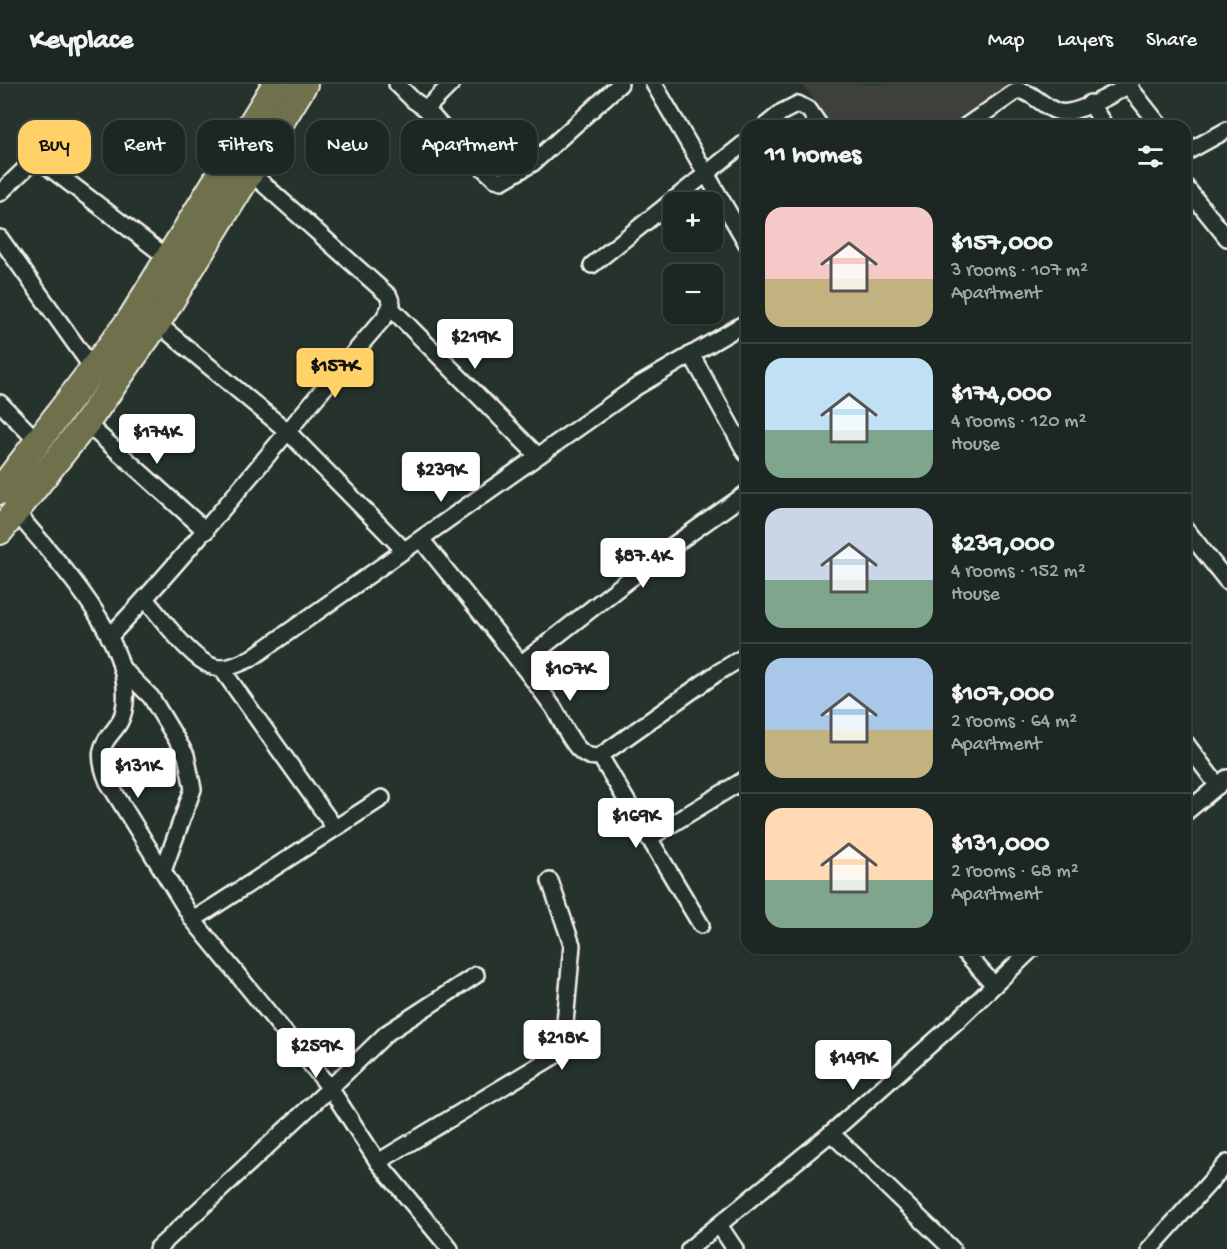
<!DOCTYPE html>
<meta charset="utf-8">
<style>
:root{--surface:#1c2622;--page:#29322f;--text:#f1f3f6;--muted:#a0a5a5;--line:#3a4340;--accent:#ffd166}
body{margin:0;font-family:"Gochi Hand",sans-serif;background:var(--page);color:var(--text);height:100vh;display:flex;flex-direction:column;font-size:22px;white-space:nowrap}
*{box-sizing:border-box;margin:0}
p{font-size:20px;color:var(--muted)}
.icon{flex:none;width:33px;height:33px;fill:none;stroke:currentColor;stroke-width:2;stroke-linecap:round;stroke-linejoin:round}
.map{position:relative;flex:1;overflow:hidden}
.details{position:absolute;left:741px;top:36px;width:450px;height:834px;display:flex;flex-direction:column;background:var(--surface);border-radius:18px;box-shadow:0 2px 4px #0004,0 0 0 2px var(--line)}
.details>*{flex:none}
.top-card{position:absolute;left:18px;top:36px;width:570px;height:54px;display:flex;gap:12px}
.fabs{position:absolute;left:663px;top:108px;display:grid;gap:12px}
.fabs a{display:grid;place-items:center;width:60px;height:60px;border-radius:12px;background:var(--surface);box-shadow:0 2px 4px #0004,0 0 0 2px var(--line);font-size:30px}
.price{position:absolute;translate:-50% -51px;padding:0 14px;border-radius:6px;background:#fff;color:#222;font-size:20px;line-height:39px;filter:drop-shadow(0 2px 3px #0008)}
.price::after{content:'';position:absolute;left:50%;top:36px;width:18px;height:14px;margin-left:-9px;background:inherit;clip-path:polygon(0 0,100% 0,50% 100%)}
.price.active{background:var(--accent);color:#111}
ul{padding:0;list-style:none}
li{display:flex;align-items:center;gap:18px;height:150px;padding:0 24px}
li+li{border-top:2px solid var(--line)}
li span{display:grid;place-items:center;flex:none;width:168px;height:120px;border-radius:18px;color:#555}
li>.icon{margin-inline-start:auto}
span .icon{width:72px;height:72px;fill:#fffc;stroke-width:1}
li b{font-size:26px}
h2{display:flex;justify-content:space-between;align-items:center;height:72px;padding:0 24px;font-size:26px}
.tag{padding:0 21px;border-radius:18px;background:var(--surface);box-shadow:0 2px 4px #0004,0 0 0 2px var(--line);font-size:21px;line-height:54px}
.tag.active{background:var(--accent);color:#111}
header{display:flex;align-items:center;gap:36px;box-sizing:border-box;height:84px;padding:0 30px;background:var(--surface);border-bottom:2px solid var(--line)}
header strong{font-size:28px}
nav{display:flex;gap:33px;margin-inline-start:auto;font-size:21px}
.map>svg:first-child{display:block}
</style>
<header>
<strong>Keyplace</strong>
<nav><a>Map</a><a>Layers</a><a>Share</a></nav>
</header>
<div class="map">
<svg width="1227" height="1165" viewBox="0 0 1227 1165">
<rect width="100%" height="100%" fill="#26332d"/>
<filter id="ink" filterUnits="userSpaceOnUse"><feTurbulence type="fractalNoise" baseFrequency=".0167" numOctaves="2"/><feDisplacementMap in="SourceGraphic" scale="12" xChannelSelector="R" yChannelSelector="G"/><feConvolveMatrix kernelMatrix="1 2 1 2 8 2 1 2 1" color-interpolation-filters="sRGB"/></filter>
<g filter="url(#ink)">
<path fill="#3c413b" d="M803,0h203l3,5 -58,37h-120z"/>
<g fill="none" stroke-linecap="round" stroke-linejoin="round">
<g stroke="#f4f1e8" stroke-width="20">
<g id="minor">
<path d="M397,0l16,16 13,9 25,-25"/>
<path d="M654,0l93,160"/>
<path d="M1127,0l33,42"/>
<path d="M1090,19l15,23"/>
<path d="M426,25l34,38 35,32 7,2 31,-18 87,-79"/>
<path d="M765,42l17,-14 16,-8 11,6 11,16"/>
<path d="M966,42l52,-36c16,3 24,16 38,21 16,7 59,-18 75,-27"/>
<path d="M1185,69l42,-23"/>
<path d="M1185,102l42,52"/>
<path d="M0,109l29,-28 10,-2 8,3 122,93"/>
<path d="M0,154l93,131"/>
<path d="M592,181l155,-124"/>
<path d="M390,223l147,148"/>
<path d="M157,239l129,107 117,119"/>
<path d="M691,270l56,101"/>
<path d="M0,319l38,39"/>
<path d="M86,339l120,108"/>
<path d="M15,427c40,48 117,126 110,192 -3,38 -38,30 -17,79l85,138 137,168 57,-55 89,-58"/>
<path d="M1185,444l42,53"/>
<path d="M421,455c44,56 91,110 132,168 11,16 23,56 47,49l117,-83 30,-18"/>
<path d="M145,515c17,19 45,60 69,68 13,4 25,-4 36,-8l386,-272 111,-65"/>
<path d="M109,553c97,-102 182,-213 275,-319l8,-14 -3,-8 -138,-123"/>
<path d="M522,579l150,-117 75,-53"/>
<path d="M121,583l30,30 35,58 7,34 -30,82"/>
<path d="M221,584l114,160"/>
<path d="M1185,658l33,44"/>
<path d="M600,672l101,169"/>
<path d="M1185,729l42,-35"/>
<path d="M649,754l98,-60"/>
<path d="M193,836l189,-122"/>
<path d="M961,864l33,37"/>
<path d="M831,1049l121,116"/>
<path d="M378,1078l178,-107 7,-10 9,-100 -22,-64"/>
<path d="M719,1141l16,24"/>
<path d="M157,1165l173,-161 48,74 72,87"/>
<path d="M689,1165l142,-116 127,-113 75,-72"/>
<path d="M1150,1165l77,-86"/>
</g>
</g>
<g stroke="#f4f1e8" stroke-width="30">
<g id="trunk">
<path d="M0,407l131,-172 145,-235"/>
<path d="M0,447l86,-108 71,-100 147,-239"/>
</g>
</g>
<use href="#minor" stroke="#26332d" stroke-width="15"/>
<use href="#trunk" stroke="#6e714b" stroke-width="26"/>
</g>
</g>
</svg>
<div class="fabs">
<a>+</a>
<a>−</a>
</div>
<b class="price" style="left:475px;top:286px">$219K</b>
<b class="price active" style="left:335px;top:315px">$157K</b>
<b class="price" style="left:157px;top:381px">$174K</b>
<b class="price" style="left:441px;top:419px">$239K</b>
<b class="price" style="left:643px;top:505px">$87.4K</b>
<b class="price" style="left:570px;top:618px">$107K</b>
<b class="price" style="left:138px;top:715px">$131K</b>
<b class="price" style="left:636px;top:765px">$169K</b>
<b class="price" style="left:562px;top:987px">$218K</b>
<b class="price" style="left:316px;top:995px">$259K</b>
<b class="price" style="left:853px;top:1007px">$149K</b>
<div class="top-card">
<a class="tag active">Buy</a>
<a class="tag">Rent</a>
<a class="tag">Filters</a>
<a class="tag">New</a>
<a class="tag">Apartment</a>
</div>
<section class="details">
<h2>11 homes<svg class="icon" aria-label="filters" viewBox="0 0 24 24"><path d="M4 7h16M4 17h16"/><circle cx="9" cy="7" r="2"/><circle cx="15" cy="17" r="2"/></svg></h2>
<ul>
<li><span style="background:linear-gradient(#f6c9c9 60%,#c2b280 0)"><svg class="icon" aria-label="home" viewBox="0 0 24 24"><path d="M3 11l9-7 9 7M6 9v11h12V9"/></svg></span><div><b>$157,000</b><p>3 rooms · 107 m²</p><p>Apartment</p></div></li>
<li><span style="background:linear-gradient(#bfe0f5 60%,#7fa58c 0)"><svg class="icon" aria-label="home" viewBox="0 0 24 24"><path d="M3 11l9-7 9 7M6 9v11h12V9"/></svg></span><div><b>$174,000</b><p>4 rooms · 120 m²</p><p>House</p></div></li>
<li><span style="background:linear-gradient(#c9d6e8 60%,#7fa58c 0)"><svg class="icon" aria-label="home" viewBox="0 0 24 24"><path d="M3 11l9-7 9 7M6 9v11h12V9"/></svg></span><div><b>$239,000</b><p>4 rooms · 152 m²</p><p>House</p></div></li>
<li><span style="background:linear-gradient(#a9c7e8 60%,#c2b280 0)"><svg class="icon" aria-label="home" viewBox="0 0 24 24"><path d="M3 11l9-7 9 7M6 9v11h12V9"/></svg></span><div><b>$107,000</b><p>2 rooms · 64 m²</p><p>Apartment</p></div></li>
<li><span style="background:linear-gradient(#ffd9b3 60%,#7fa58c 0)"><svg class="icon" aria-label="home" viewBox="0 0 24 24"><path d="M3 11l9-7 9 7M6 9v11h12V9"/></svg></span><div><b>$131,000</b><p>2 rooms · 68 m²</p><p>Apartment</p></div></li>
</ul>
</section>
</div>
